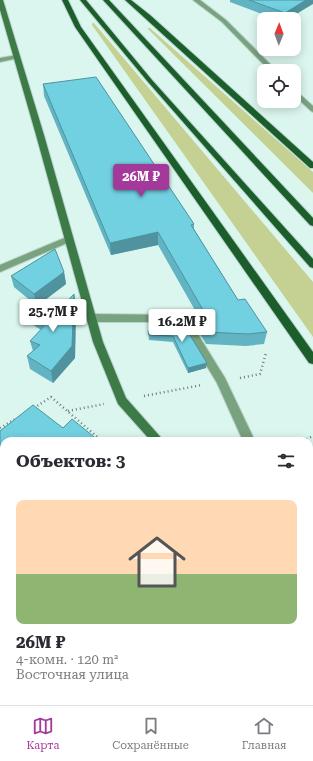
<!DOCTYPE html>
<html lang="ru">
<meta charset="utf-8">
<style>
:root{--surface:#fff;--page:#f7f7f7;--text:#2b2b33;--muted:#7c7c81;--line:#e1e1e2;--accent:#a2399b}
body{margin:0;font-family:"Roboto Serif",serif;background:var(--page);color:var(--text);height:100vh;display:flex;flex-direction:column;font-size:15px;white-space:nowrap}
*{box-sizing:border-box;margin:0}
p{font-size:13px;color:var(--muted)}
.icon{flex:none;width:22px;height:22px;fill:none;stroke:currentColor;stroke-width:2;stroke-linecap:round;stroke-linejoin:round}
.map{position:relative;flex:1;overflow:hidden}
.side{position:absolute;left:0px;top:437px;width:313px;height:268px;display:flex;flex-direction:column;background:var(--surface);border-radius:12px 12px 0 0;box-shadow:0 2px 10px #0003}
.side>*{flex:none}
.needle{width:26px;rotate:1deg}
.controls{position:absolute;left:257px;top:12px;display:grid;gap:8px}
.controls a{display:grid;place-items:center;width:44px;height:44px;border-radius:8px;background:var(--surface);box-shadow:0 2px 10px #0003;font-size:20px}
.price{position:absolute;translate:-50% -34px;padding:0 9px;border-radius:4px;background:#fff;color:#222;font-size:13px;line-height:26px;filter:drop-shadow(0 1px 2px #0008)}
.price::after{content:'';position:absolute;left:50%;top:24px;width:12px;height:9px;margin-left:-6px;background:inherit;clip-path:polygon(0 0,100% 0,50% 100%)}
.price.current{background:var(--accent);color:#fff}
ul{padding:0;list-style:none}
li{display:grid;align-content:center;gap:8px;height:212px;padding:0 16px}
li+li{border-top:1px solid var(--line)}
li span{display:grid;place-items:center;height:124px;border-radius:8px;color:#555}
li>.icon{margin-inline-start:auto}
span .icon{width:72px;height:72px;fill:#fffc;stroke-width:1}
li b{font-size:17px}
h2{display:flex;justify-content:space-between;align-items:center;height:48px;padding:0 16px;font-size:17px}
.dock{display:flex;justify-content:space-around;align-items:center;height:56px;border-top:1px solid var(--line);background:var(--surface);font-size:11px;color:var(--muted)}
.dock a{display:grid;justify-items:center;gap:2px}
.dock .current{color:var(--accent)}
.map>svg:first-child{display:block}
</style>
<div class="map">
<svg width="313" height="705" viewBox="0 0 313 705">
<rect width="100%" height="100%" fill="#dbf6ef"/>
<g fill="#c4d192">
<path d="M93,22l220,260v55l-221,-312z"/>
<path d="M147,28h3l163,144v21z"/>
</g>
<g fill="none" stroke-linecap="round" stroke-linejoin="round">
<g stroke="#bad2cc" stroke-width="2">
<g id="lane">
<path d="M17,55l3,2 -1,1 -19,4v-4z"/>
<path d="M69,236l3,1 1,2 -1,2 -72,31v-7z"/>
<path d="M91,314l95,1 39,63 30,63h-12l-26,-58 -37,-61h-89l-5,-4z"/>
</g>
</g>
<g stroke="#bad2cc" stroke-width="2">
<g id="street">
<path d="M193,0h7l26,20 51,51h-7l-48,-49z"/>
<path d="M294,89l19,17v6l-2,-1 -17,-16z"/>
</g>
</g>
<g stroke="#bad2cc" stroke-width="2">
<g id="secondary">
<path d="M0,0h3l41,135 59,207 23,56 38,43h-13l-33,-37 -25,-62 -57,-207 -36,-125z"/>
<rect x="309" y="494" width="4" height="12"/>
<path d="M309,556l4,1v14l-4,-1z"/>
</g>
</g>
<g stroke="#bad2cc" stroke-width="2">
<g id="primary">
<path d="M62,0h6l13,27 232,325v12l-4,-1 -234,-336z"/>
<path d="M80,0h6l66,80 161,179v9l-3,-1 -162,-185z"/>
<path d="M103,0h6l204,218v8l-3,-1z"/>
<path d="M125,0h6l19,15 163,147v6h-3z"/>
</g>
</g>
<g stroke="#6c7d78" stroke-width="2.5" stroke-dasharray="1 3" stroke-linecap="butt">
<path d="M240,378l20,-4 6,-21"/>
<path d="M144,396l58,-11"/>
<path d="M34,408l17,-11 51,44"/>
<path d="M68,411l36,-7"/>
<path d="M0,428l17,-10"/>
<path d="M303,441l10,-5"/>
</g>
<use href="#lane" fill="#79a27e" fill-rule="evenodd"/>
<use href="#street" fill="#79a27e" fill-rule="evenodd"/>
<use href="#secondary" fill="#3c7b48" fill-rule="evenodd"/>
<use href="#primary" fill="#1b5d2b" fill-rule="evenodd"/>
</g>
<g fill="#62b4c2">
<path d="M230,0h83l-25,19h-13l-45,-17z"/>
<path d="M43,84l151,140v5l44,71 29,32 -3,12 -18,2 -40,-2 -12,-20v-12h2l-38,-67 -47,10 -67,-159z"/>
<path d="M64,272l2,12 -29,22 -23,-19 -3,-11z"/>
<path d="M74,294l2,13 -1,51 -22,25 -23,-14 -3,-13 6,-5 -3,-10 11,-11 -17,-11 -3,-12 42,-1z"/>
<path d="M182,322l24,46 -18,5 -15,-31 -24,-2 -1,-9z"/>
</g>
<g fill="#50929e">
<path d="M306,0h7v4l-25,15h-4l1,-6z"/>
<path d="M158,232v13l-47,10 -1,-12z"/>
<path d="M64,272l2,12 -29,22 -3,-12z"/>
<path d="M74,294l2,13 -1,51 -22,25 -2,-12z"/>
<path d="M207,363l-1,5 -18,5v-5z"/>
</g>
<g fill="#72d1e1" stroke="#50929e">
<path d="M249,0h57l-21,13z"/>
<path d="M96,77l98,147 -3,1 47,75 7,-1 22,33 -19,2 -41,-2 -13,-20 9,-2 -45,-78 -48,11 -67,-159z"/>
<path d="M55,249l9,23 -30,22 -23,-18z"/>
<path d="M74,294l-2,52 -21,25 -24,-15 13,-11 -10,-4 17,-18 -26,-16 42,-1z"/>
<path d="M182,322l25,41 -19,5 -15,-32 -24,-1 -1,-4z"/>
<path d="M33,405l30,23 9,-9 27,22h-95v233l-4,-5v-238z"/>
<path d="M309,613l4,3v89h-282l-3,-4h281z"/>
</g>
</svg>
<div class="controls">
<a><svg class="needle" viewBox="-14 -14 28 28"><path d="M0-13l5 13h-10z" fill="#e53935"/><path d="M0 13l5-13h-10z" fill="#7c7c81"/></svg></a>
<a><svg class="icon" aria-label="locate" viewBox="0 0 24 24"><circle cx="12" cy="12" r="6"/><path d="M12 2v4M12 18v4M2 12h4M18 12h4"/></svg></a>
</div>
<b class="price current" style="left:141px;top:198px">26M ₽</b>
<b class="price" style="left:53px;top:333px">25.7M ₽</b>
<b class="price" style="left:182px;top:343px">16.2M ₽</b>
<section class="side">
<h2>Объектов: 3<svg class="icon" aria-label="filters" viewBox="0 0 24 24"><path d="M4 7h16M4 17h16"/><circle cx="9" cy="7" r="2"/><circle cx="15" cy="17" r="2"/></svg></h2>
<ul>
<li><span style="background:linear-gradient(#ffd9b3 60%,#8fb573 0)"><svg class="icon" aria-label="home" viewBox="0 0 24 24"><path d="M3 11l9-7 9 7M6 9v11h12V9"/></svg></span><div><b>26M ₽</b><p>4-комн. · 120 m²</p><p>Восточная улица</p></div></li>
</ul>
</section>
</div>
<nav class="dock">
<a class="current"><svg class="icon" aria-label="map" viewBox="0 0 24 24"><path d="M3 6l6-2 6 2 6-2v14l-6 2-6-2-6 2zM9 4v14M15 6v14"/></svg>Карта</a>
<a><svg class="icon" aria-label="saved" viewBox="0 0 24 24"><path d="M7 4h10v16l-5-4-5 4z"/></svg>Сохранённые</a>
<a><svg class="icon" aria-label="home" viewBox="0 0 24 24"><path d="M3 11l9-7 9 7M6 9v11h12V9"/></svg>Главная</a>
</nav>
